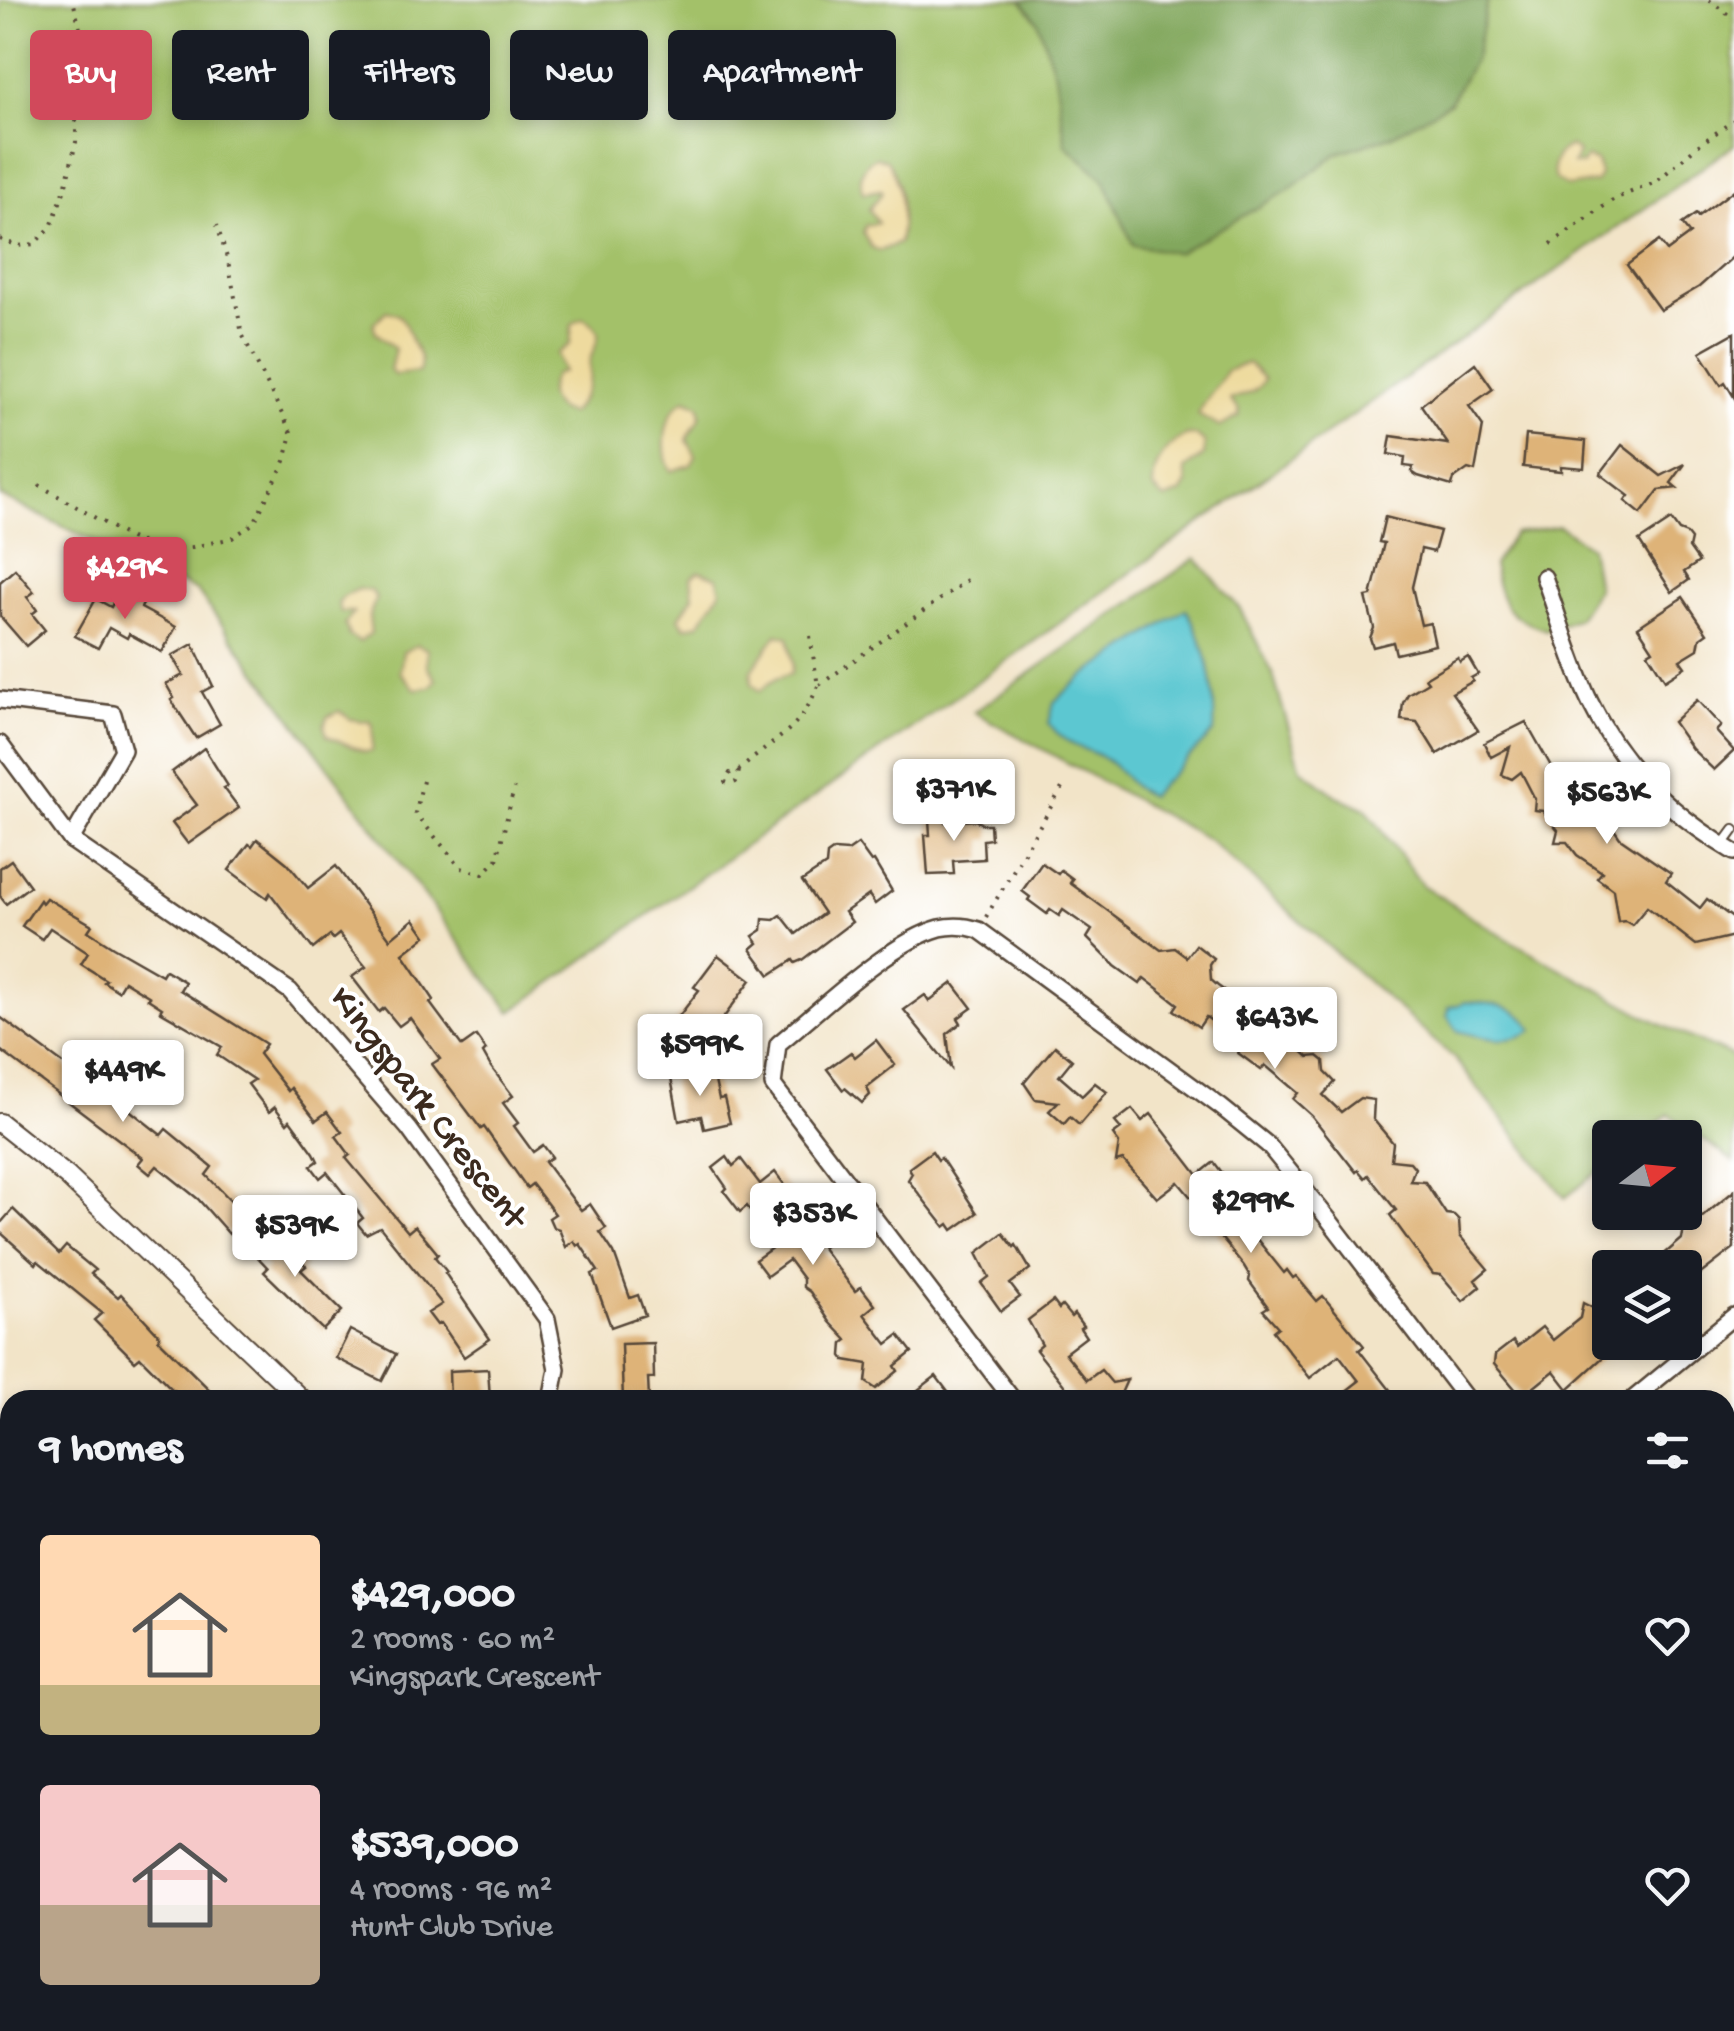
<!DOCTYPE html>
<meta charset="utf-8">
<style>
:root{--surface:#171b24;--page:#20242c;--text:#f1f3f6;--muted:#9ea1a6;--accent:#d1495b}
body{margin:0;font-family:"Gochi Hand",sans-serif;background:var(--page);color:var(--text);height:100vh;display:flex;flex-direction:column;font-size:38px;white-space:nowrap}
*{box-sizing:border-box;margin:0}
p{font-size:32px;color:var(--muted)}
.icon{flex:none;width:55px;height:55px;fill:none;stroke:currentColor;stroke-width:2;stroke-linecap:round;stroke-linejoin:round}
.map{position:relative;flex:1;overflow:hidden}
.drawer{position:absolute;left:0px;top:1390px;width:1735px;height:642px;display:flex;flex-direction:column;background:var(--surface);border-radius:30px 30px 0 0;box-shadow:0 5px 15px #0003}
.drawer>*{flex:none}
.top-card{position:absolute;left:30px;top:30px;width:1000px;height:90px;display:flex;gap:20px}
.needle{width:65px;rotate:74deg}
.tools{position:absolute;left:1592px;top:1120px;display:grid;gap:20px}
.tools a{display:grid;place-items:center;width:110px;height:110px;border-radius:10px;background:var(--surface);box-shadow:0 5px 15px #0003;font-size:50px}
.price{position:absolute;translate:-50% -85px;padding:0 22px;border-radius:10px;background:#fff;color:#222;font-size:32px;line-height:65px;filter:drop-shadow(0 2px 5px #0008)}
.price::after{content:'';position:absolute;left:50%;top:60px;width:30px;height:22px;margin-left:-15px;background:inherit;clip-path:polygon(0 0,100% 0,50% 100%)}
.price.current{background:var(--accent);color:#fff}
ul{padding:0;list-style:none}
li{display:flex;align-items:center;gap:30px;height:250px;padding:0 40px}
li span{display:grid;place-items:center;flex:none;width:280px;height:200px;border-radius:10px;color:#555}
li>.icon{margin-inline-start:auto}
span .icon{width:120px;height:120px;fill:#fffc;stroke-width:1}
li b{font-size:42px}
h2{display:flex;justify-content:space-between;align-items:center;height:120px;padding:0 40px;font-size:42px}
.pill{padding:0 35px;border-radius:10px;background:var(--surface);box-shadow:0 5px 15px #0003;font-size:35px;line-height:90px}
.pill.current{background:var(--accent);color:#fff}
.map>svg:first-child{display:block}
</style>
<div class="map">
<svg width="1734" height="2031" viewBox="0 0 1734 2031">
<rect width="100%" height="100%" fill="#fff"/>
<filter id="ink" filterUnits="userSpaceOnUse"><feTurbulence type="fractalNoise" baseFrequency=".01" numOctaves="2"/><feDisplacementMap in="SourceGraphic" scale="20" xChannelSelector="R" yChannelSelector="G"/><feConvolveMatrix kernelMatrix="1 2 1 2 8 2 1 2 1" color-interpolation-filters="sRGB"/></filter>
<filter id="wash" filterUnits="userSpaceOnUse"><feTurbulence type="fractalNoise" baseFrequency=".0048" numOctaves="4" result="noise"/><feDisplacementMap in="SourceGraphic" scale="40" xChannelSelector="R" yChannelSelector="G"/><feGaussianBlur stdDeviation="2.25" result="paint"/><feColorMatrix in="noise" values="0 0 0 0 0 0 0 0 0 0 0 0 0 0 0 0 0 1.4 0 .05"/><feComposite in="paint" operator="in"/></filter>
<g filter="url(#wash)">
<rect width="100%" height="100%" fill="#f2e4c8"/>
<g fill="#a3c169" stroke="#6f7644" stroke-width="2.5">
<path d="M0,0h1734v145l-1223,867 -314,-421 -197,-95z"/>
<path d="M1559,526l31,21 7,42 -19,29 -31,12c-40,-13 -46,-24 -54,-65l21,-31z"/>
<path d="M1196,558l44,51 32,63 29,97 34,26 31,14 56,76 80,51 158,88 74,33v105l-65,-48 -29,23 -30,1v24l-45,36 -111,-140 -245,-218 -235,-128z"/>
</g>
<path fill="#82a75d" stroke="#5e683e" stroke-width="2.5" d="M1021,0h467l-13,58 -25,44 -59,34 -53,17 -51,38 -110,62 -44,-8 -29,-66 -38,-34 -11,-71 -17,-52z"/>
<g fill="#eeda9e" stroke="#94825e" stroke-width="2.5">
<path d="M1571,146l7,7 -5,11 9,1 4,-8 11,5 3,13 -4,7 -28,5 -13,-7c-4,-15 -1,-28 16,-34z"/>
<path d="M876,157l11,3c15,22 17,58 12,83l-19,8 -9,-4 -8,-15 3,-7 12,-2 -9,-14 13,-16 -1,-3 -18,3c-5,-15 -1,-29 13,-36z"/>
<path d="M386,311c19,3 19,13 25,29 6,13 13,17 8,32l-25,3 -4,-5 5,-21 -19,-16 -3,-9z"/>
<path d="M583,318c26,13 12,25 7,42 -1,3 -1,14 -1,17 -2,14 -9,27 -19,37 -20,-6 -27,-19 -16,-39l9,-3 -6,-18 13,-10 2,-20z"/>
<path d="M1248,363l16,16c-7,15 -20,15 -34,21l9,10v6l-19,11 -22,-12c7,-17 20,-27 28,-44z"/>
<path d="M686,399l13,6c6,18 -8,20 -12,35l9,16 -5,9 -20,6c-12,-20 -7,-61 15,-72z"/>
<path d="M1189,435l8,1 8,7 -1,12 -19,14 2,15 -6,9 -16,6 -12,-11c-1,-22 14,-47 36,-53z"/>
<path d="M700,571l17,6 4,14 -22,33 -14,3 -6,-9 14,-22 -2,-19z"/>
<path d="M358,589l13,2 5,7 -7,19 2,16 -11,9 -11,-6 -4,-12 9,-12h-13l-3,-8 5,-7z"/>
<path d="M777,634l11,3 5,27 -2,10 -16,5 -15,12 -8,-7 -1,-13z"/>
<path d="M417,645l10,4v17l9,14 -6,7 -15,2 -15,-17 3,-20z"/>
<path d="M340,711l10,8 20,3 3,3 -1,26 -7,1 -38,-16 -3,-10 3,-9z"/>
</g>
<g fill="#5bc7d1" stroke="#4b7878" stroke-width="2.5">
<path d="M1186,609c22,37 30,80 28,123l-64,64c-18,-7 -22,-17 -36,-30 -21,-20 -44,-13 -65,-43l5,-21 27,-24z"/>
<path d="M1466,1002c27,1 53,2 67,28 -24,16 -49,8 -75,1l-11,-15 1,-8z"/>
</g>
<g id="blocks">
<g fill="#deb378">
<path d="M1734,190v66l-35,31 -39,23 -33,-45 32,-24 8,10 23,-17 -8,-10 14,-10 2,3z"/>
<path d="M1734,333v64l-9,-15 -4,3 -21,-33z"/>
<path d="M1475,363l18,26 -24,17 14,20 -8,45 -7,-2 -14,10 -2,7 -34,-10 -6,-4 1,-5 -9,-1 1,-9 -17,-3 3,-18 57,8 -27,-39z"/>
<path d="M1526,435l60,6 -2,27 -23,-2v5l-38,-4z"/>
<path d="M1622,445l39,31 24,-12 -14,19 6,5 -18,2 -18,24 -16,-13 4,-5 -29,-22z"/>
<path d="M1385,517l55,14 -6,21 -13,-3 -9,38 9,38 9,-2 5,22 -39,9 -3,-12 -20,5 -3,-9 4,-10 -8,-31 5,-1 13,-53 -5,-1z"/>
<path d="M1671,520l8,11 8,3 4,5 -2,9 10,14 -15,10 5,8 -17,12 -33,-51z"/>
<path d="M15,569l19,23 -7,5 10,13 -5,4 13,16 -19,16 -26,-30v-34z"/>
<path d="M121,587l24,13 -4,8 35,19 -14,25 -33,-18 -2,4 -18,-10 -11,20 -23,-12 21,-37 15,8z"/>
<path d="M1683,597l24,36 -7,5 -2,11 -18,11 5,7 -20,13 -17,-27 5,-3 -15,-23z"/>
<path d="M193,644l20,42 -11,6 18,32 -24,14 -25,-38 3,-2 -8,-14 17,-9 -11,-19z"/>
<path d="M1468,657l10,17 -7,4 2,3 -21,12 26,37 -41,24 -20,-32 -16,-2 2,-17 5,-9 20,-12 -3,-4 33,-20 2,4z"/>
<path d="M1697,700l24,26 -5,5 18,20 -20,19 -22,-21 -19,-27z"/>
<path d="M1526,722l39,69 8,-6 18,24 6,-5 23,34 51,35 -5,8 34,27 7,-9 27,20v17l-38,9 -49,-38 -15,18 -7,-4 -7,1 -5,-32 -16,-12 5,-6 -25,-17 -10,-13h-12l3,-12 -15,-19 -9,-1 1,-11 -14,-27 -9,7 -10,-4 8,-28 -19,10 -7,-14z"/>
<path d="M204,748l24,38 -4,2 15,20 -51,36 -16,-21 25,-18 -25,-33z"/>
<path d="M944,818l1,4 30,-2 7,4h8l1,15 -8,1 1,19 -31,2 1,13 -26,1 -3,-40h5l-1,-16z"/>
<path d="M257,839l30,24 21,25 28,-22 54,73 24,-20 12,17 -23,18 31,46 -4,3 32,43 14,-10 10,14 -3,3 8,14 22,29 -10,7 15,20 -4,3 19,26 10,-7 9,12 -7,5 29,39 7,9 9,-6 16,24 -6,4 14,21 16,45 8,-3 7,20 -34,12 -19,-53 6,-3 -18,-27 -3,2 -3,-5 -8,6 -7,-18 -6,-2 -4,-9 6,-4 -23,-30 -5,4 -43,-61 -3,2 -49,-65 8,-5 -30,-41 -11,8 -15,-18 -5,4 -27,-35 14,-10 -27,-33 -6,5 -3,-4 -17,14 -43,-56 -3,5 -38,-28 20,-26 3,2z"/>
<path d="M858,844l13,18 3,-1 18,30 -17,13 -6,-9 -24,17 7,10 -50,38 -7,3 -2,-3 -23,15 -19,-26 7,-6 -5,-7 9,-6 1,-11 11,1 7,-5 15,19 28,-21 -22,-32 24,-16 1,-10 7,-5 14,1z"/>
<path d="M11,860l19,26 -24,18 -6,-8v-28z"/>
<path d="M1042,863l16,11 3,-4 12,9 -3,4 91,67 14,-2 12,9 9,-12 18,14 -4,6 1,15 7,6 61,44 29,27 10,-1 6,5 1,11 10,10 -12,13 18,17 19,-14 14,2 -1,19 20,24 -2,17 19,2 5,6 -5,13 15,1 21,32 8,1 5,5 1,16 28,33 -13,11 5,7 -17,14 -22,-26 -8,-1 -43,-59 6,-5 -28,-35 -3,3 -7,-8 -2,2 -44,-56 -19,-17 5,-6 -33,-28 -4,5 -23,-17 6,-9 -38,-27 -7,10 -25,-17 4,-6 -34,-26 -4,6 -25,-18 -28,-28 5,-8 -29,-20 -4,6 -9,-6 -3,4 -19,-14 2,-3 -8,-6z"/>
<path d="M46,898l46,27 -4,6 25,16 49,28 3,-5 20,12 -5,8 86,54 -7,10 29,37 3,-3 25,32 11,-8 15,20 -6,4 14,19 -4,3 62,74 7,-6 23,28 -3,3 12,15 -2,1 45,66 -26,18 -23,-34 -4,2 -9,-12 14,-9 -62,-77 -14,7 -9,-11 6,-5 -36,-46 -7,6 -9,-12 7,-5 -4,-8 -24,-33 -3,3 -12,-16 -6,5 -21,-28 6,-4 -37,-25 5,-8 -62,-36 2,-3 -14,-9 2,-2 -26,-16 -6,10 -14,-9 2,-2 -25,-16 7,-11 -38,-25 -8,11 -20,-13 18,-26 2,3z"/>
<path d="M718,955l33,25 -40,55 -19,-14 5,20 -24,-17 26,-34 -5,-3z"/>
<path d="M953,983l19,25 -14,10 3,5 -14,11 4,34 -47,-58 21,-15 4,6z"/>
<path d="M0,1017l99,73 4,-1 7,-8 13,10 -6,9 44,35 5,-6 46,38 -6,8 41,42 -18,17 -31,-35 -41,-33 -7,8 -12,-10 5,-6 -143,-108z"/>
<path d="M876,1040l19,25 -28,22 3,8 -8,8 -17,-15 -2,2 -16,-21 24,-17 4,5z"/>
<path d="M1055,1046l17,14 -13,16 23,20 13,-13 12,9 -28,33 -9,-8 -6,7 -15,-13 9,-9 -23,-3 -11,-16z"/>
<path d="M712,1068l7,31 5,-1 6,25 -26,6 -3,-13 -22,5 -8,-43z"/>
<path d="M1132,1109l10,12 9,-7 47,61 16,-13 48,63 -10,8 32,40 3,-3 6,8 3,-2 21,25 6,-5 41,50 -5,4 39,50h-46l-7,-8 14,-11 -20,-26 -29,23 -37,-47 5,-4 -15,-17 5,-3 -19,-26 1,-5 -6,-10 -30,-37 -3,2 -12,-14 5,-4 -26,-31 -21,16 -34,-38 -7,2 3,-19 -6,-8 8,-6 -6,-7z"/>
<path d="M932,1151l6,9 3,-2 36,55 -24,17 -4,-6 -4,3 -37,-47 4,-7 -3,-5z"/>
<path d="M727,1157l6,9 8,-7 19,25 15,-12 53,71 -6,5 33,43 6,-4 14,18 -11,9 23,30 12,-9 13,17 -17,14 3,5 -22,18 -10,-7 2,-18 -23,-4 -3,-4 1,-13 4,-3 -17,-18 -20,-30 -7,-5v-8l-14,-19 -22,16 -12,-16 21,-15 -29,-39 -7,6 -16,-21 3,-3 -14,-20z"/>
<path d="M1734,1191v57l-49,38v-18h-37l34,-29 4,-21 9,5z"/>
<path d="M13,1209l46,45 7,-8 29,24 -4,4 27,23 3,-3 39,42 -2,3 62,61h-55l9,-9 -34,-34 -5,4 -41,-41 8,-7 -64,-52 -2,3 -36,-32v-8z"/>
<path d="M273,1231l33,35 -5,4 41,41 -19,19 -59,-58 4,-4 -16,-17z"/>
<path d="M1003,1233l11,14 2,-2 14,24 -20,15 10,13 -19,14 -20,-28 8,-6 -12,-24z"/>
<path d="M1610,1295v56l-42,38 -14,-18 -32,26 -28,-33 1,-9 18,-14 4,6 25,-20 11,13 27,-22 3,-15 10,5z"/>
<path d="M1053,1301l6,8 3,-3 9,11 3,-3 9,12 -3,2 6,9 -21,16 22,27 14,-10 11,13 15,-3 -9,20h-42l-40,-50 6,-5 -14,-25z"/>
<path d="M350,1330l46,24 -14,27 -46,-23z"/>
<path d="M653,1343l1,35h-6l1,22h-26l-2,-56z"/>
<path d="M488,1369l2,29 -40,2 -1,-29z"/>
<path d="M936,1376l18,24h-49z"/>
</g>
</g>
</g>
<g filter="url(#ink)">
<use href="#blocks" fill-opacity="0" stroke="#564638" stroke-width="2.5"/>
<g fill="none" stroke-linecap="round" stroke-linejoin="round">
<g stroke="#564638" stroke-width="12">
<path id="service" d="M1723,845l11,-15"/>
</g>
<g stroke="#564638" stroke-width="20">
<g id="minor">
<path d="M1544,577c15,41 27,85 46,125 31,64 83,114 144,150"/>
<path d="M0,700l113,14 10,36 -52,90 219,151 119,138 138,190 10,50 -6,31"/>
<path d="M0,744l71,96"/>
<path d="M1013,1400l-240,-315 5,-41c41,-33 113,-103 162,-116 13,-3 27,-2 39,2l242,177 47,38 61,75 138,180"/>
<path d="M1632,1400l102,-84"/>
<path d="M0,1476l10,9"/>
<path d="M1725,1711l9,12"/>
<path d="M0,1751l10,-15"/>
<path d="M1725,1766l9,11"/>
<path d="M769,2022l7,9"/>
<path d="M216,2031l2,-9"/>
<path d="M584,2031l6,-9"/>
</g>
</g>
<g stroke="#564638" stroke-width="22">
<g id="tertiary">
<path d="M0,1123l67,53 235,224"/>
<path d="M1117,2022l7,9"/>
<path d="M1489,2022l7,9"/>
<path d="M1317,2031l12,-9"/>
</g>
</g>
<g stroke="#564638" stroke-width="4" stroke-dasharray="2.5 8" stroke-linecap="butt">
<path d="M1709,0l25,19"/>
<path d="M0,239l18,7 16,-2 17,-17 14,-38 11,-47v-56l6,-49 -9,-37"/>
<path d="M1551,244l63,-45 42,-17 40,-35 38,-27"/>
<path d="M39,485l91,53 31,11 32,-2 39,-9 22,-15 31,-62 7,-27 -50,-100 -14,-73 -11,-36"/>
<path d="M810,636l8,50 149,-106"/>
<path d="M739,771l-3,11 -5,2 -6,-2 5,-9c12,-2 16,-10 26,-17 30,-24 46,-32 62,-70"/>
<path d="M423,781l-8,32 46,55 22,6 14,-14 17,-72"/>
<path d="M986,917l76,-129"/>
<path d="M0,1819l10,7"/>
<path d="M75,2031v-9"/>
</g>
<use href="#service" stroke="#fff" stroke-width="8"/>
<use href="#minor" stroke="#fff" stroke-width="15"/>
<use href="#tertiary" stroke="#fff" stroke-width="18"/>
</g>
</g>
<g text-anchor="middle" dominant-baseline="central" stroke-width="8" stroke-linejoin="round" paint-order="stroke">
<g font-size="38" fill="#3b2a1e" stroke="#fff">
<text transform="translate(426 1109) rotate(52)">Kingspark Crescent</text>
</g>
</g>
</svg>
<div class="tools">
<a><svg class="needle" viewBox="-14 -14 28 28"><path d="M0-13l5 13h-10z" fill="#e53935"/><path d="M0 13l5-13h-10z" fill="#9ea1a6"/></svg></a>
<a><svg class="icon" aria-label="layers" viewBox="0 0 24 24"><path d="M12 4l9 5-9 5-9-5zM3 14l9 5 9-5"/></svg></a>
</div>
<b class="price current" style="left:125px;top:622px">$429K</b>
<b class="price" style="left:954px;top:844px">$371K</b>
<b class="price" style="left:1607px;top:847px">$563K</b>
<b class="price" style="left:1275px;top:1072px">$643K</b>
<b class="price" style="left:700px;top:1099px">$599K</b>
<b class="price" style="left:123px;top:1125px">$449K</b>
<b class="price" style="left:1251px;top:1256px">$299K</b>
<b class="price" style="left:813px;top:1268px">$353K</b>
<b class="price" style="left:295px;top:1280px">$539K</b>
<div class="top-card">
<a class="pill current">Buy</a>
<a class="pill">Rent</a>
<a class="pill">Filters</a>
<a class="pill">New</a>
<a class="pill">Apartment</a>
</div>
<section class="drawer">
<h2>9 homes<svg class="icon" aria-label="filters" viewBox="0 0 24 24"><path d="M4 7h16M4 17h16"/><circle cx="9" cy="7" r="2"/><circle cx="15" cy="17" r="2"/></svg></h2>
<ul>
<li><span style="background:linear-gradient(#ffd9b3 75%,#c2b280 0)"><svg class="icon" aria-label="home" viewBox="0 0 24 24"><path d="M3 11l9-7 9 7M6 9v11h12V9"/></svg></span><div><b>$429,000</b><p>2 rooms · 60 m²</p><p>Kingspark Crescent</p></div><svg class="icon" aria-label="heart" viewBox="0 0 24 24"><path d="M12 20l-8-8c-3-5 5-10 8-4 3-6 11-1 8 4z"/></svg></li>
<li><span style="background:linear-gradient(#f6c9c9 60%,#b9a48a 0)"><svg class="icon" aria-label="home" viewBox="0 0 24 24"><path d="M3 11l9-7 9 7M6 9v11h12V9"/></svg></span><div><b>$539,000</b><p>4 rooms · 96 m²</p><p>Hunt Club Drive</p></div><svg class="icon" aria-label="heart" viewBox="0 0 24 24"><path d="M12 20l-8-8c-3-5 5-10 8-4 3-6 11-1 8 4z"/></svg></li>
</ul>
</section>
</div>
